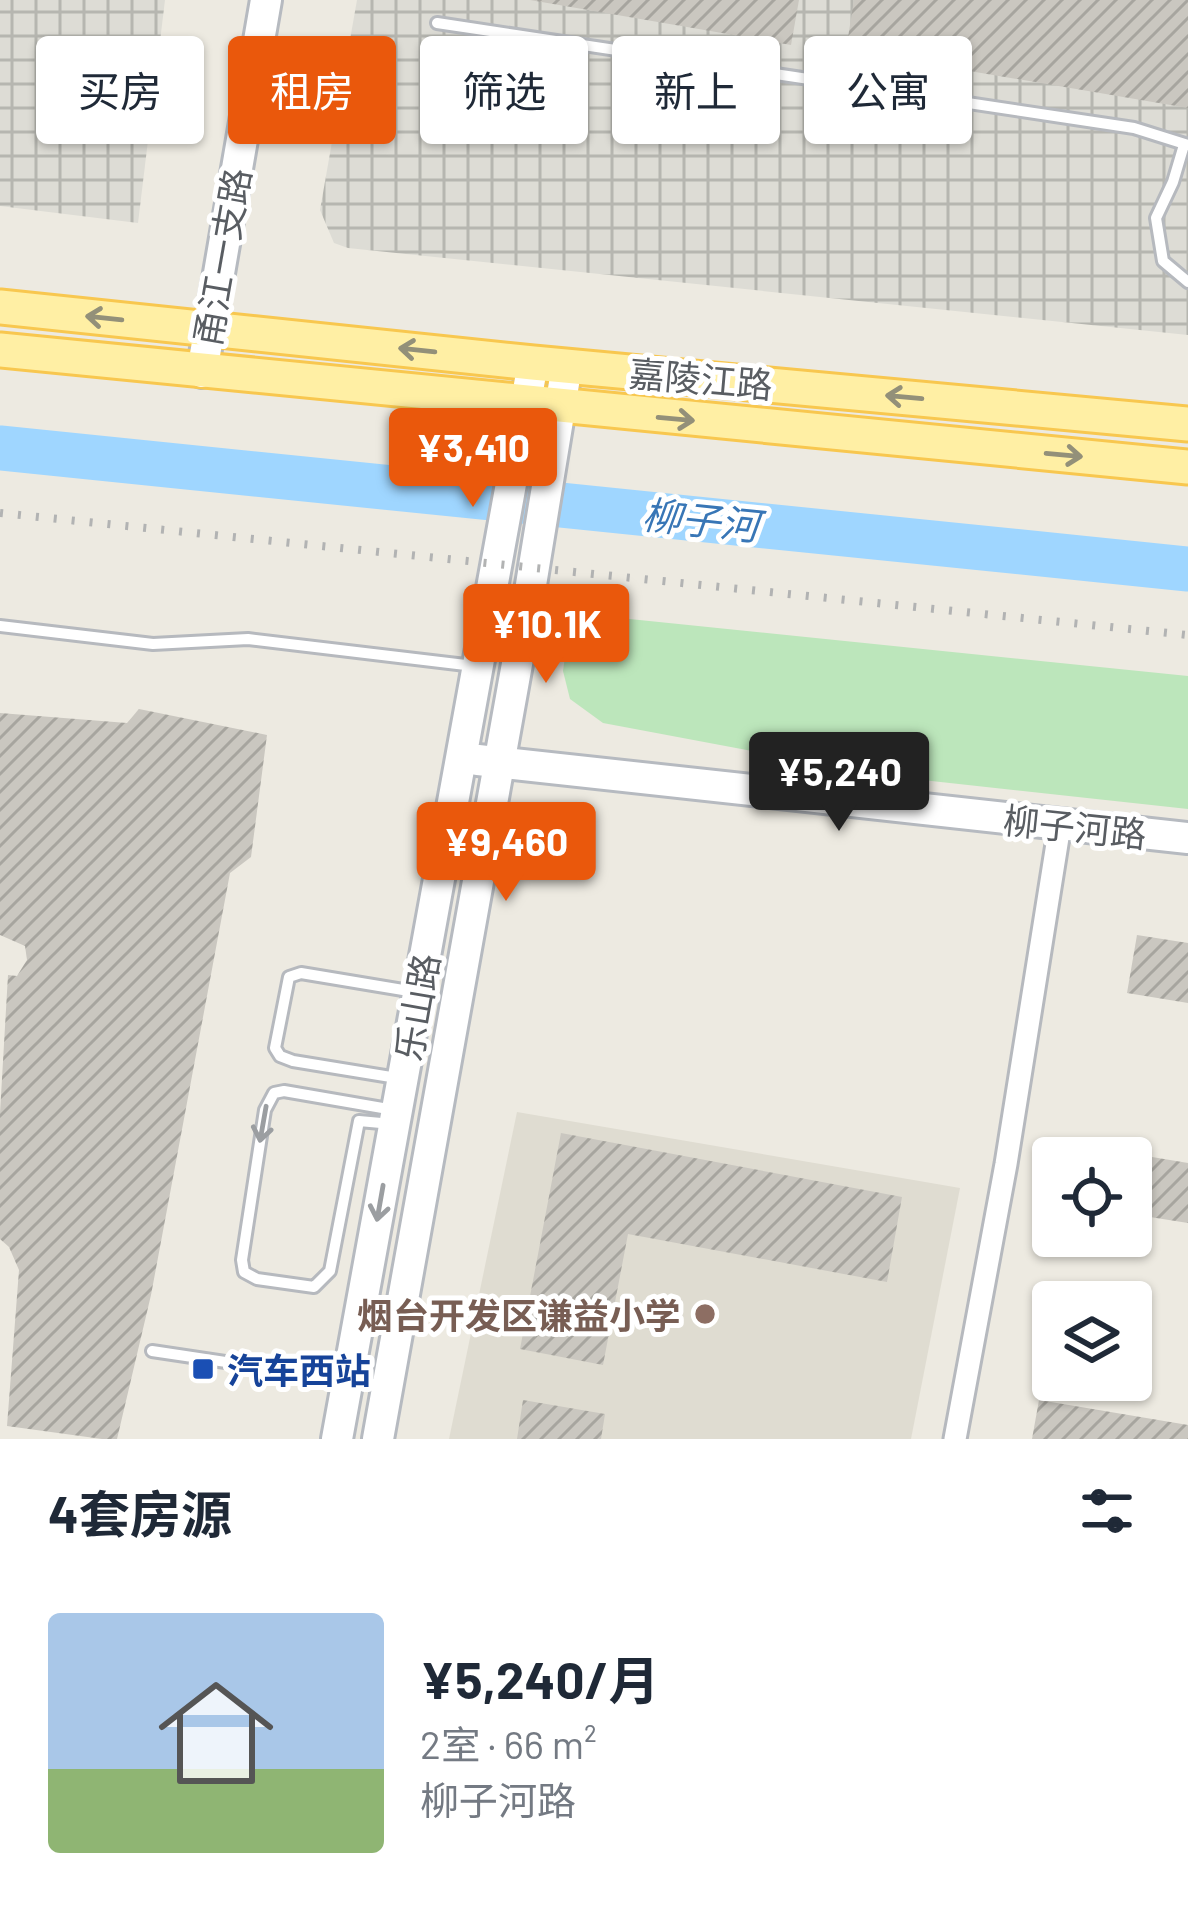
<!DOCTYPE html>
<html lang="zh">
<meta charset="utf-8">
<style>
:root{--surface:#fff;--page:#f6f6f7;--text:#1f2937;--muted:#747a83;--accent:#ea580c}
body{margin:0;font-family:Barlow,"Noto Sans SC",sans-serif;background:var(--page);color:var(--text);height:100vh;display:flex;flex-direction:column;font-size:45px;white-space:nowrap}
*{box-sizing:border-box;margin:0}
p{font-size:39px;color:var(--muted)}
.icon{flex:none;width:66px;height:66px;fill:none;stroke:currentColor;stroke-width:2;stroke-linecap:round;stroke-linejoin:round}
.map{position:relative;height:1439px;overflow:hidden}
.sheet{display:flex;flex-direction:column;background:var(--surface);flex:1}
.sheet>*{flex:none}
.hud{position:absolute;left:36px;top:36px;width:1116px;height:108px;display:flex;gap:24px}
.fabs{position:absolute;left:1032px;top:1137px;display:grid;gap:24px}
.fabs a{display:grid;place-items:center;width:120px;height:120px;border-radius:12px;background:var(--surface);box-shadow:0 3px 9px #0004;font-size:60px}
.price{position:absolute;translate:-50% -102px;padding:0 27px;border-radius:12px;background:var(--accent);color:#fff;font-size:39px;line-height:78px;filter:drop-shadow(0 3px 6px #0008)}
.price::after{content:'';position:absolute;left:50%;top:72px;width:36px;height:27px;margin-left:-18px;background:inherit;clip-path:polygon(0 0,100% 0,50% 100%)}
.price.selected{background:#222;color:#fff}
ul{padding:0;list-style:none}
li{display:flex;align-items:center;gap:36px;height:300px;padding:0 48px}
li span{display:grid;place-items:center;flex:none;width:336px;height:240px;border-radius:12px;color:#555}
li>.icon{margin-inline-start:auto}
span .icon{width:144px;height:144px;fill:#fffc;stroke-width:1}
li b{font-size:51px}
h2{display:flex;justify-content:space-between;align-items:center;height:144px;padding:0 48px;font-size:51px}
.tag{padding:0 42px;border-radius:12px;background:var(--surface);box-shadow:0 3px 9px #0004;font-size:42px;line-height:108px}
.tag.selected{background:var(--accent);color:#fff}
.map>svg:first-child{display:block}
</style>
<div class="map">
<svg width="1188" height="1439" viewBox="0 0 1188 1439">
<defs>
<pattern id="industrial-grid" width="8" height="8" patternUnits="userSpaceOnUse" patternTransform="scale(3)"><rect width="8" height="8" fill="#dddcd5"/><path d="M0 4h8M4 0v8" fill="none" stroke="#b6b6b0"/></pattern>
<pattern id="building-hatch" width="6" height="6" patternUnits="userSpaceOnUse" patternTransform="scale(3)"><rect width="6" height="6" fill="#cac7c0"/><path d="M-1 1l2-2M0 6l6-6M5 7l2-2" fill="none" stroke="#a7a59f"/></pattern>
</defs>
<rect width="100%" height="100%" fill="#edeae1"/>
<g fill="url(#industrial-grid)">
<path d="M0,0h165l-27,223 -138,-17z"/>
<path d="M357,0h831v335l-840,-87 -14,-5 -14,-33z"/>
</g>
<path fill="#dfdcd1" d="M517,1112l443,76 -49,251h-462z"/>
<path fill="#bce6bb" d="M571,613l617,63v133l-302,-33 -283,-53 -33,-24 -7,-28z"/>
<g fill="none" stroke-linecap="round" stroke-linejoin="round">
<path stroke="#9fd6ff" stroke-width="45" d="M0,448l1188,121"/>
</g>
<g fill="url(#building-hatch)">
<path d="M530,0h269l-8,45z"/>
<path d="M854,0h334v108l-342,-58z"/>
<path d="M139,709l128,26 -16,122 -21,16 -79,422 -34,144h-15l-95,-13 12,-156 -10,-23 -9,-8v-126l8,-138 9,1 10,-16 -2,-14 -25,-11v-222l127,10z"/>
<path d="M1137,935l51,8v60l-61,-10z"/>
<path d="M561,1133l341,64 -15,85 -259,-48 -25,131 -83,-16z"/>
<path d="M1104,1149l84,14v60l-57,-9v-56h-28z"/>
<path d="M523,1400l82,14 -4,25h-84z"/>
<path d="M1039,1400l149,25v14h-156z"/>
</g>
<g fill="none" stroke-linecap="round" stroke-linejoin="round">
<g stroke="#b6b9be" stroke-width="16">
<g id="lane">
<path d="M437,23l697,105 54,17"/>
<path d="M1184,145l-11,37 -17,36 7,43 25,21"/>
<path d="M0,626l153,18 95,-5 226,27"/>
<path d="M397,1078l-104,-17 -13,-5 -5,-8 14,-71 12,-4 114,19"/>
<path d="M392,1124l-33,-3 -29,150 -16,16 -57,-8 -13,-7 -2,-12 23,-150 9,-17 10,-2 110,19"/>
<path d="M152,1351l234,35"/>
</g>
</g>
<g stroke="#b6b9be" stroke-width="27">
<path id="street" d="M955,1439l51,-275 54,-339"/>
</g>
<g stroke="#b6bac0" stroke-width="36">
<g id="secondary">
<path d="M202,372l64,-372"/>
<path d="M478,760l710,78"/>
<path d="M337,1439l196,-1076"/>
<path d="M378,1439l151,-842 38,-232"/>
</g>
</g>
<g stroke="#f8c74f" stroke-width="39">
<g id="primary">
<path d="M0,307l533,56 655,61"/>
<path d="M0,350l1188,117"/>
</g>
</g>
<use href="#lane" stroke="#fff" stroke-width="10"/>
<use href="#street" stroke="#fff" stroke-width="21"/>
<use href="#secondary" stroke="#fff" stroke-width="30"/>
<use href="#primary" stroke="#ffefa4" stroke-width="33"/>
<path stroke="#b2b3b3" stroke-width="8" stroke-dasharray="3 15" stroke-linecap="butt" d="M0,513l1188,122"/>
</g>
<defs><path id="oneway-shaft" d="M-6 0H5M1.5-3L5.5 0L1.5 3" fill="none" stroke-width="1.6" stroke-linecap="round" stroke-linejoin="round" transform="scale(3)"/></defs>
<g stroke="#939079">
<use href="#oneway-shaft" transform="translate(104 318) rotate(-174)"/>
<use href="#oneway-shaft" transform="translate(417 350) rotate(-174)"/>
<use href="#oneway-shaft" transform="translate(904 397) rotate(-175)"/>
<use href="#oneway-shaft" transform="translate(676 419) rotate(5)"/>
<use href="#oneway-shaft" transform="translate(1064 455) rotate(5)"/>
</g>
<g stroke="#9b9ea1">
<use href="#oneway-shaft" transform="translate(263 1124) rotate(100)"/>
<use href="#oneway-shaft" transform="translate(380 1203) rotate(100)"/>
</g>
<circle fill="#8d6e63" stroke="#fff" stroke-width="4.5" cx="705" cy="1314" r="12"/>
<rect fill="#1a4fb4" stroke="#fff" stroke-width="4.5" x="191" y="1357" width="24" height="24" rx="6"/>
<g text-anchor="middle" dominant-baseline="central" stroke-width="10" stroke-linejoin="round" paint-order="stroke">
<g font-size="36" fill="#595d62" stroke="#fff">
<text transform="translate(221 257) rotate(-80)">甬江一支路</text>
<text transform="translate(701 378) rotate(5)">嘉陵江路</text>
<text transform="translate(1075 826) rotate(6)">柳子河路</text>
<text transform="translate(416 1007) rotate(-80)">乐山路</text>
</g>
<g font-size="36" font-weight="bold" fill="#785e54" stroke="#fff" text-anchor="end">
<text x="681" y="1314">烟台开发区谦益小学</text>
</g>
<g font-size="36" font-weight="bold" fill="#164399" stroke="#fff" text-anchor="start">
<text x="227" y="1369">汽车西站</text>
</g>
<g font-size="39" font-style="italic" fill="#3876b6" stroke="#fff">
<text transform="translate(701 519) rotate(6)">柳子河</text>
</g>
</g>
</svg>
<div class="fabs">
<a><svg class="icon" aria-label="locate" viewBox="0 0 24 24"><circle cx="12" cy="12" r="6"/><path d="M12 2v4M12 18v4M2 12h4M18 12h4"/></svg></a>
<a><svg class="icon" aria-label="layers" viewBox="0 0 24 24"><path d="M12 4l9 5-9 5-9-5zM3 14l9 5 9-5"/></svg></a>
</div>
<b class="price" style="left:473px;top:510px">¥3,410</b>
<b class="price" style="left:546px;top:686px">¥10.1K</b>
<b class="price selected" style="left:839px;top:834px">¥5,240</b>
<b class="price" style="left:506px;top:904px">¥9,460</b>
<div class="hud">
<a class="tag">买房</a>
<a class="tag selected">租房</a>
<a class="tag">筛选</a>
<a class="tag">新上</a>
<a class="tag">公寓</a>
</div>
</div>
<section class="sheet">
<h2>4套房源<svg class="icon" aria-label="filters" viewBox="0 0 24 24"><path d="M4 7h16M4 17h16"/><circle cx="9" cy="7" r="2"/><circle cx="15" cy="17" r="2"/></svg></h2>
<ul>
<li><span style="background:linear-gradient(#a9c7e8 65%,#8fb573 0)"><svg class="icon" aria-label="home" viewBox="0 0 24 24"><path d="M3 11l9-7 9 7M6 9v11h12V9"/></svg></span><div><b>¥5,240/月</b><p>2室 · 66 m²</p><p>柳子河路</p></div></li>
</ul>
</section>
